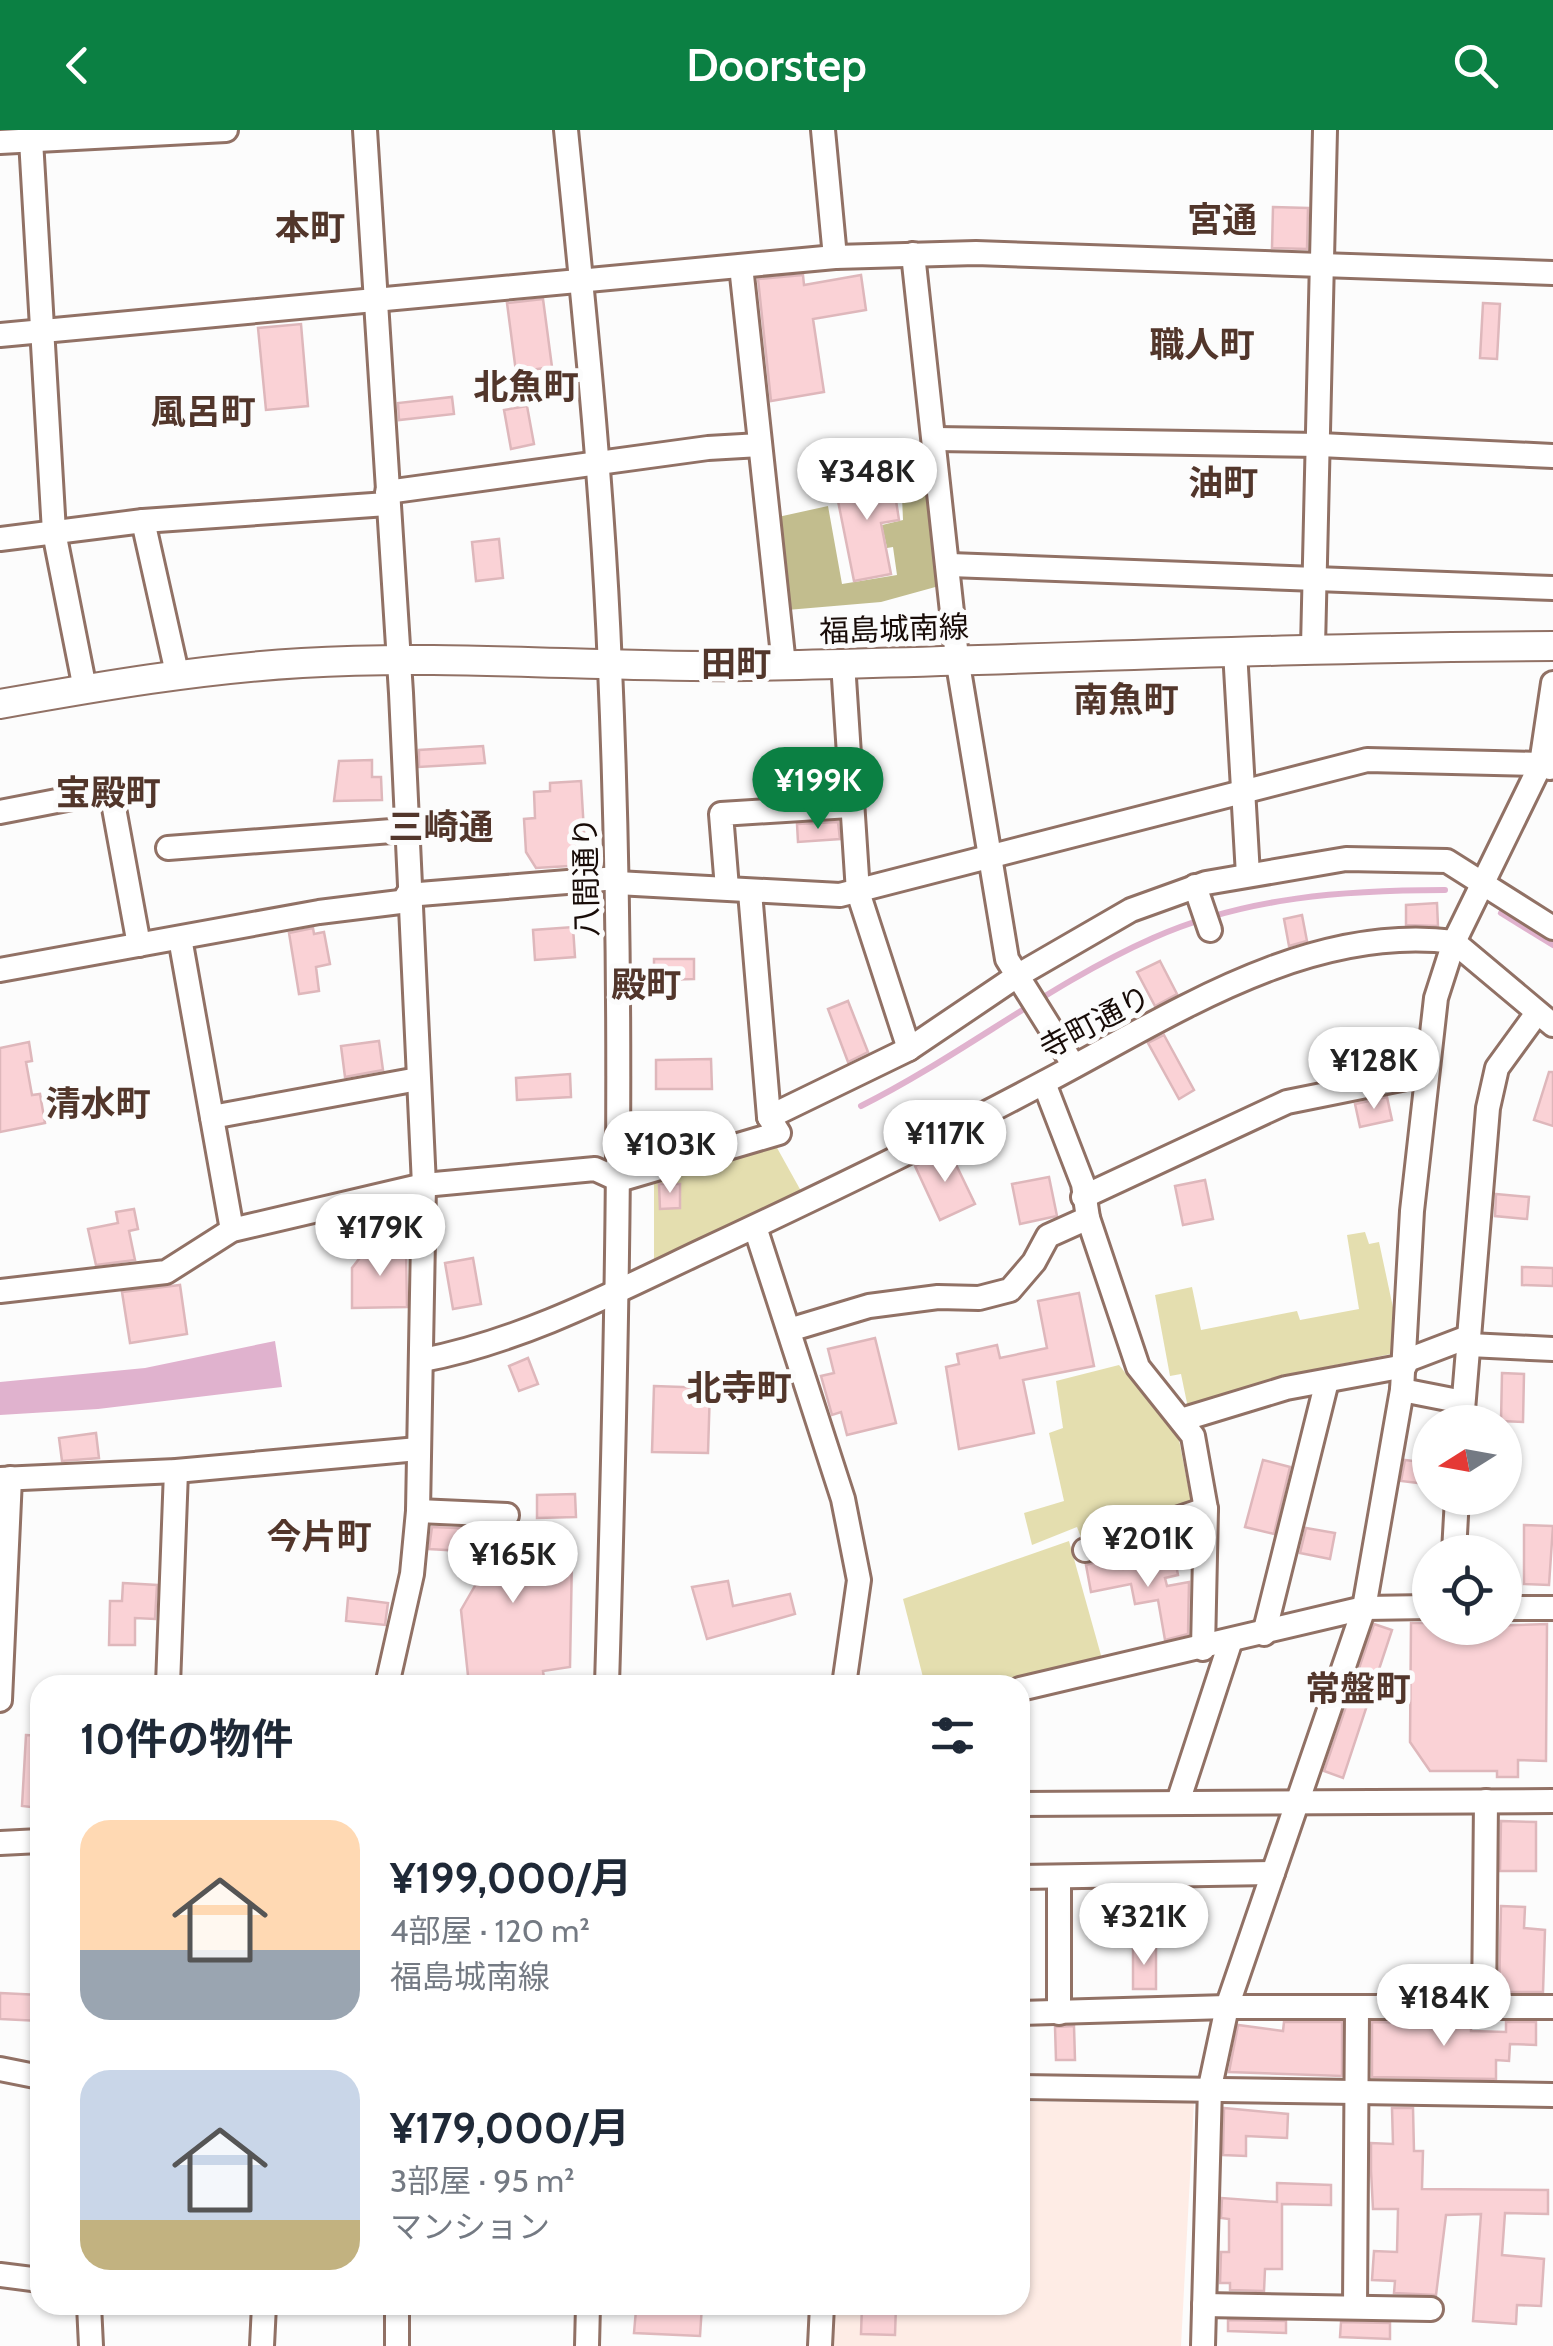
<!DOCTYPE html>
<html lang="ja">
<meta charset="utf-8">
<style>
:root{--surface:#fff;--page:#f6f6f7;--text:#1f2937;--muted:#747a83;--accent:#0b8043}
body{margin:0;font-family:Cabin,"Noto Sans JP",sans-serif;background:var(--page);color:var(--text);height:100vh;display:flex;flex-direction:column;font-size:38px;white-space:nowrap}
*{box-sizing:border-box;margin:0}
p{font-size:32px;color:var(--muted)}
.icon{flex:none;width:55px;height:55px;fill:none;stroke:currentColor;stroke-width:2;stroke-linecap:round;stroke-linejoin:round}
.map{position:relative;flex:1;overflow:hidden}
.sheet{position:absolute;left:30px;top:1545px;width:1000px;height:640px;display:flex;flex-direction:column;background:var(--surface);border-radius:30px;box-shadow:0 2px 8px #0004}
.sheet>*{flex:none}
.needle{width:65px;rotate:259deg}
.tools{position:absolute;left:1412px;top:1275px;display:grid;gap:20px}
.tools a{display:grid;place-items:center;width:110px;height:110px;border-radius:50%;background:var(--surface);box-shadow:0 2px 8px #0004;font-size:50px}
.price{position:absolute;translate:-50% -85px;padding:0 22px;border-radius:35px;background:#fff;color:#222;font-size:32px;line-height:65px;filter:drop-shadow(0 2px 5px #0008)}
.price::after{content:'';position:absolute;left:50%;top:60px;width:30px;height:22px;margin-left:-15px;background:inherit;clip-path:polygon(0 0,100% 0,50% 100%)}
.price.active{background:var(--accent);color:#fff}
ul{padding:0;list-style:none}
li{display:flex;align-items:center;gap:30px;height:250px;padding:0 50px}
li span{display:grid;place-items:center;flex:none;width:280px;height:200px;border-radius:30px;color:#555}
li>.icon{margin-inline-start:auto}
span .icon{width:120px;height:120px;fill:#fffc;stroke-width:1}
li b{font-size:42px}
h2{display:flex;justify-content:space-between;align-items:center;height:120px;padding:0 50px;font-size:42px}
header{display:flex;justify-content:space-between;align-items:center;height:130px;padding:0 50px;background:var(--accent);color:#fff;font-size:45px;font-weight:600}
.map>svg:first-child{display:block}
</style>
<header><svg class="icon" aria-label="back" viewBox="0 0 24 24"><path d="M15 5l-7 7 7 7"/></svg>Doorstep<svg class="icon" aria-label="search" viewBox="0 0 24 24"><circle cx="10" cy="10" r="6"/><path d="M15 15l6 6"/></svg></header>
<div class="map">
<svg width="1553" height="2216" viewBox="0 0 1553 2216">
<rect width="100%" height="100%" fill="#fcfcfc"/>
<path fill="#feece5" d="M1020,1972h174l-13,244h-348l2,-41h185z"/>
<g fill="#e4deaf">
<path d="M771,1015l5,1 25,45 -147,69v-79z"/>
<path d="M1365,1102l4,12 10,-2 22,103 -5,8 -115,23 -93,32 -7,-34 -11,2 -15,-81 37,-8 9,43 96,-19 3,9 59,-11 -12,-74z"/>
<path d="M1119,1235l60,75 13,66 -110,34 -5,-13 -45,18 -8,-32 40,-12 -15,-68 14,-5 -7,-47z"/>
<path d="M1069,1411l35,125 -84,19h-95l-22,-86z"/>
</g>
<path fill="#c2bd8e" d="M900,320l24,2 15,134 -58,16 -94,8 -9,-93 50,-11 14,78 55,-9 -4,-28 -6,1 -5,-23 21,-5z"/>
<path fill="#e0b2ce" d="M275,1211l7,46 -184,22 -98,6v-33l145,-14z"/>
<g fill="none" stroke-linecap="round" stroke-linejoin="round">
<g stroke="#e0b2ce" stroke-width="6">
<path d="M1501,783l52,32"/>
<path d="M861,976c100,-50 190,-123 292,-168 92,-41 193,-48 292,-48"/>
</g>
</g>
<g fill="#fad2d6" stroke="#deb7bb" stroke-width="2.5">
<path d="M1273,77l35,1 -1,41 -35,-1z"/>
<path d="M803,145l1,10 57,-10 5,35 -53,9 11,73 -53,9 -13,-122z"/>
<path d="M543,169l9,68 -36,5 -9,-69z"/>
<path d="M1483,173l17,1 -3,55 -17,-1z"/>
<path d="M301,194l7,82 -42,4 -8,-82z"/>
<path d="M452,267l2,17 -55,6 -1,-17z"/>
<path d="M527,276l7,38 -23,5 -7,-39z"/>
<path d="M883,342l2,10 8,-1 6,39 -18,3 10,51 -37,7 -18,-90 6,-1 -2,-10z"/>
<path d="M499,409l4,39 -27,3 -4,-39z"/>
<path d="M483,616l2,17 -66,4v-17z"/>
<path d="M372,630v17h9l1,23 -48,1 5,-40z"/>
<path d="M581,651l5,84 -50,3 -10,-16 -2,-33 11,-1 -1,-26 16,-1v-8z"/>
<path d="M838,692l2,17 -42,3 -1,-18z"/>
<path d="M1437,773l1,23 -32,-1v-20z"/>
<path d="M1302,785l5,26 -18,5 -5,-27z"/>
<path d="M573,797l2,30 -40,3 -2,-30z"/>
<path d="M313,798l1,6 10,-2 6,32 -14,3 3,24 -20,3 -10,-61z"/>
<path d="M654,829h40v20l-40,1z"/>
<path d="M1160,831l17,33 -22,12 -18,-34z"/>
<path d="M848,871l20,51 -20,10 -20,-53z"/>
<path d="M1164,905l30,55 -15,9 -31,-56z"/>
<path d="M379,911l4,29 -38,7 -4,-31z"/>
<path d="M29,912l3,19 -6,1 6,33 8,-1 5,29 -45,9v-84z"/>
<path d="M711,929l1,30h-56v-29z"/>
<path d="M1549,942h4v54l-19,-6z"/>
<path d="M570,944l1,23 -54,3 -1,-22z"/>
<path d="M1387,967l5,23 -32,7 -5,-23z"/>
<path d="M949,1020l26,54 -35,16 -25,-54z"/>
<path d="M1049,1047l8,39 -37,8 -8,-40z"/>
<path d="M1205,1050l8,39 -30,6 -8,-39z"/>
<path d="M659,1054h21v24l-20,1z"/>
<path d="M1496,1064l33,3 -2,22 -32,-3z"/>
<path d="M134,1079l4,20 -9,2 6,29 -39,5 -8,-36 30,-6 -2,-11z"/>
<path d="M406,1117l1,60 -55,1v-40l14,-18z"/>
<path d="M473,1128l8,46 -28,5 -8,-46z"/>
<path d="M1522,1137l31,1v18l-31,-1z"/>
<path d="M180,1155l7,49 -57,9 -8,-51z"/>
<path d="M1079,1163l15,73 -71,14 11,53 -75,16 -13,-82 13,-3 -2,-10 40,-9 3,13 47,-10 -9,-47z"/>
<path d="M875,1208l21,85 -49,12 -6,-23 -9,3 -11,-39 13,-3 -6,-24z"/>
<path d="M528,1228l10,26 -19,7 -10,-25z"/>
<path d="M1502,1243l22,1 -1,48 -22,-1z"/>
<path d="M654,1256l56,2 -2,65 -56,-1z"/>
<path d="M96,1303l3,25 -37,3 -3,-23z"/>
<path d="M1263,1330l27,7 -16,67 -29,-7z"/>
<path d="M1405,1330l25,3 -3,21 -26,-3z"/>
<path d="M575,1364l1,23 -39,1v-23z"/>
<path d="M519,1394l23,2 -3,33 33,-2 -2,110 -27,4 2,14h-76l-8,-75 19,-33v-25l-51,-3 3,-22 74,3z"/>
<path d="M1524,1395l29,1 -4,59 -25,-1z"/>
<path d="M1306,1398l29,5 -5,26 -30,-6z"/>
<path d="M1115,1426l2,11 6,2 52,-10 3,16 -13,3 2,8 22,-4 -1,52 -23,6 -7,-40 -23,4 -4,-20 -40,8 -5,-27z"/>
<path d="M728,1451l5,25 57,-12 5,20 -88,25 -15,-52z"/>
<path d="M123,1453l34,2 -2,34 -20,-1v27h-26l1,-44h12z"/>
<path d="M348,1468l40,5 -3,22 -39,-4z"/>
<path d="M1411,1493h19v5l117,-4 -1,137 -28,-1v17h-21v-6h-67l-20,-29z"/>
<path d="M1374,1494l18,6 -49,148 -19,-7z"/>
<path d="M26,1605l14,1v72l-18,-2z"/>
<path d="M1501,1691l35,1v49h-36z"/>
<path d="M1501,1776l24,1 -1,21 21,2 -2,62h-44z"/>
<rect x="1133" y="1816" width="23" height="43"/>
<path d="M0,1863l40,2v26l-40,-2z"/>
<path d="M1284,1892h58v54l-113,-4 9,-47 45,6z"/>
<path d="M1372,1892l99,2v7l35,1v-10h30v23l-26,-1 -1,17 -13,-1v19l-124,-2z"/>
<path d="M1074,1896l1,34h-19l-1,-33z"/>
<path d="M1224,1978l64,6 -1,24 -41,-2v20l-23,-1z"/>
<path d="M1392,1978h21l1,43h9l-1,38 126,1v24l-43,-1 -3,42 42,4 -3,47 -24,-1 -1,19 -43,-3 8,-107 -35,1 -10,80 -42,-2 1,-12 -23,-1 2,-29 23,1 1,-43h-25l-2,-38v-28l22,1z"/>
<path d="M1277,2053l54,2v20l-49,-1v65h-17l-1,22 -34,-1v-7h-10l1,-31h8v-33l-8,-1 1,-20 55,4z"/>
<path d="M648,2175h54l-2,31 -66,-3 2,-23 11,1z"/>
<path d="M862,2175h34l-1,30 -34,-1z"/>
<path d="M1228,2190l58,1v12l-58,-2z"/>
<path d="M1341,2192l49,1v16l-50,-2z"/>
</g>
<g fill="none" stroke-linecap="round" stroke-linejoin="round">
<g stroke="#917165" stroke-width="28">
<g id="minor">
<path d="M365,0l36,563 23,492 -6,326 -6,63 -25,111"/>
<path d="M566,0c18,179 37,358 44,538 15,339 7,678 -3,1017"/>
<path d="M823,0l12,127"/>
<path d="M31,10l23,392 31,157"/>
<path d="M0,12l226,-12"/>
<path d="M913,124l44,404 50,301 67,107"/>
<path d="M741,136l43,399"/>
<path d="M0,205l835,-78 141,-4 577,20"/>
<path d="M936,309l384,6 233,11"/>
<path d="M387,362l321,-44 52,-3"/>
<path d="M143,391l34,152"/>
<path d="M0,409l143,-18 244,-17"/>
<path d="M950,435l603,23"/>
<path d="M1313,517l12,-517"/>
<path d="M1235,521l13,224"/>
<path d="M843,533l15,229 51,157"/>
<path d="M0,682l98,-19 14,4 27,148"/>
<path d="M168,718l237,-18"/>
<path d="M617,753l223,12 527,-135 174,4 9,4"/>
<path d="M1195,756l15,44"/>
<path d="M727,758l-6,-74 129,-8"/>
<path d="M750,762l19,225"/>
<path d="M407,765l210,-17"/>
<path d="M180,808l52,292"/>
<path d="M1454,812l99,83"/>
<path d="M0,840l319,-58 89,-11"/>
<path d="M1044,953l39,101 5,34 50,149 55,69 13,73 -3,140"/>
<path d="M212,987l206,-38"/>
<path d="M1083,1067l204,-95 139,-28"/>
<path d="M755,1097l88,272 16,81 -15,105"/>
<path d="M0,1161l166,-19 66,-42 192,-45 171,-16 24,11 160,-47 -10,-16 140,-68 108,-73 114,-66 75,-27 140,-24 101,2 106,67"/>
<path d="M789,1200l80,-24 69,-9 41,1 31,-8 24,-28 14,-26 40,-18"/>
<path d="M1469,1215l84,4"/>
<path d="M423,1230c95,-18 187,-65 275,-107 116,-54 233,-110 347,-171 124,-65 262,-159 409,-140"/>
<path d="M1405,1231l63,-24"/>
<path d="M1402,1260l61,12"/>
<path d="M1181,1290l105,-32 119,-22"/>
<path d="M1462,1292l26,-314 9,-40 40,-55"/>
<path d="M0,1349l176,-8 242,-22"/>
<path d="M418,1381l89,4"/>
<path d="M1085,1420l121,-41"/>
<path d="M1454,1422l3,-54"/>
<path d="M1505,1478h48"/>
<path d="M1264,1504l63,-253"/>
<path d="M168,1555l8,-214"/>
<path d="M1020,1559l344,-81 66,-1"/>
<path d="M0,1570l10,-222"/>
<path d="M1178,1672l52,-159"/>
<path d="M1020,1674l533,-3"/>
<path d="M0,1713l40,-2"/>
<path d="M1020,1747l253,-4"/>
<path d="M1484,1879l2,-208"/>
<path d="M1020,1883l207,-6h326"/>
<path d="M1059,1883v-136"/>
<path d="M0,1939l40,8"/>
<path d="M1020,1957l533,8"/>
<path d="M0,2145l40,5"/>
<path d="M89,2175l2,41"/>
<path d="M1204,2175l227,4"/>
<path d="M1355,2177l2,-296"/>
<path d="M262,2216l2,-41"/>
<path d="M397,2216v-41"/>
<path d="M587,2216l1,-41"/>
<path d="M820,2216l2,-41"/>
<path d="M1203,2216l7,-259 17,-80 137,-399 38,-218 10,-179 24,-213 18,-56 87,-178 12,-81"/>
</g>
</g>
<g stroke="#917165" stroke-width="32">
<path id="major" d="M0,574c101,-18 200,-35 302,-41 148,-9 297,5 446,3 268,-5 536,-19 805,-20"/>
</g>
<use href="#minor" stroke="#fff" stroke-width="22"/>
<use href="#major" stroke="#fff" stroke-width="28"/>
</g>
<g text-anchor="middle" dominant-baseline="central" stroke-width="10" stroke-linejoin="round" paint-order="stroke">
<g font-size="30" fill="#180c08" stroke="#fcfcfc">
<text transform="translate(894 499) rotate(-2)">福島城南線</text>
<text transform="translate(586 747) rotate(-91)">八間通り</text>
<text transform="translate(1095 892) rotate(-28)">寺町通り</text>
</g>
<g font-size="35" font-weight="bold" fill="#52362b" stroke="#fcfcfc">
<text x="1222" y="89">宮通</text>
<text x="310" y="97">本町</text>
<text x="1202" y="214">職人町</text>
<text x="526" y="256">北魚町</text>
<text x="203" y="281">風呂町</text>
<text x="1223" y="352">油町</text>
<text x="736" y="533">田町</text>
<text x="1126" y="569">南魚町</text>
<text x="108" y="662">宝殿町</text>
<text x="441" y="696">三崎通</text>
<text x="646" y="854">殿町</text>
<text x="98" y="973">清水町</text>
<text x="739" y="1257">北寺町</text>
<text x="319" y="1406">今片町</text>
<text x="1358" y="1558">常盤町</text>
</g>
</g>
</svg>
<div class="tools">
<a><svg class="needle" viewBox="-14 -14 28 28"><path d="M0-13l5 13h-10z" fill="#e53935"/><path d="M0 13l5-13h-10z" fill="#747a83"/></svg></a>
<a><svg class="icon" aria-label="locate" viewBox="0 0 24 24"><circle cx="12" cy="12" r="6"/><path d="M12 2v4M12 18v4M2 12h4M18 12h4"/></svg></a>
</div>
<b class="price" style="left:867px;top:393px">¥348K</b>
<b class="price active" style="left:818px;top:702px">¥199K</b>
<b class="price" style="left:1374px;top:982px">¥128K</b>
<b class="price" style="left:945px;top:1055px">¥117K</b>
<b class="price" style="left:670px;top:1066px">¥103K</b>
<b class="price" style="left:380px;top:1149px">¥179K</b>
<b class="price" style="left:1148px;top:1460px">¥201K</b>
<b class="price" style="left:513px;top:1476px">¥165K</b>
<b class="price" style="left:1144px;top:1838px">¥321K</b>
<b class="price" style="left:1444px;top:1919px">¥184K</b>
<section class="sheet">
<h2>10件の物件<svg class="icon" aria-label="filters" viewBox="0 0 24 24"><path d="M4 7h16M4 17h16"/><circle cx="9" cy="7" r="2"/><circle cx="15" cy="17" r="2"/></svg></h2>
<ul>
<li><span style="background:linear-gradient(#ffd9b3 65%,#9aa5b1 0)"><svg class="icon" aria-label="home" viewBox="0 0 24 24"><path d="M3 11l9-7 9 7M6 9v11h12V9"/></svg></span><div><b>¥199,000/月</b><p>4部屋 · 120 m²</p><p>福島城南線</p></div></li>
<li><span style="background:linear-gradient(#c9d6e8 75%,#c2b280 0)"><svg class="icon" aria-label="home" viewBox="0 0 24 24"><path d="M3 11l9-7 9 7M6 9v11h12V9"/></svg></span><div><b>¥179,000/月</b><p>3部屋 · 95 m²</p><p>マンション</p></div></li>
</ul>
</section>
</div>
